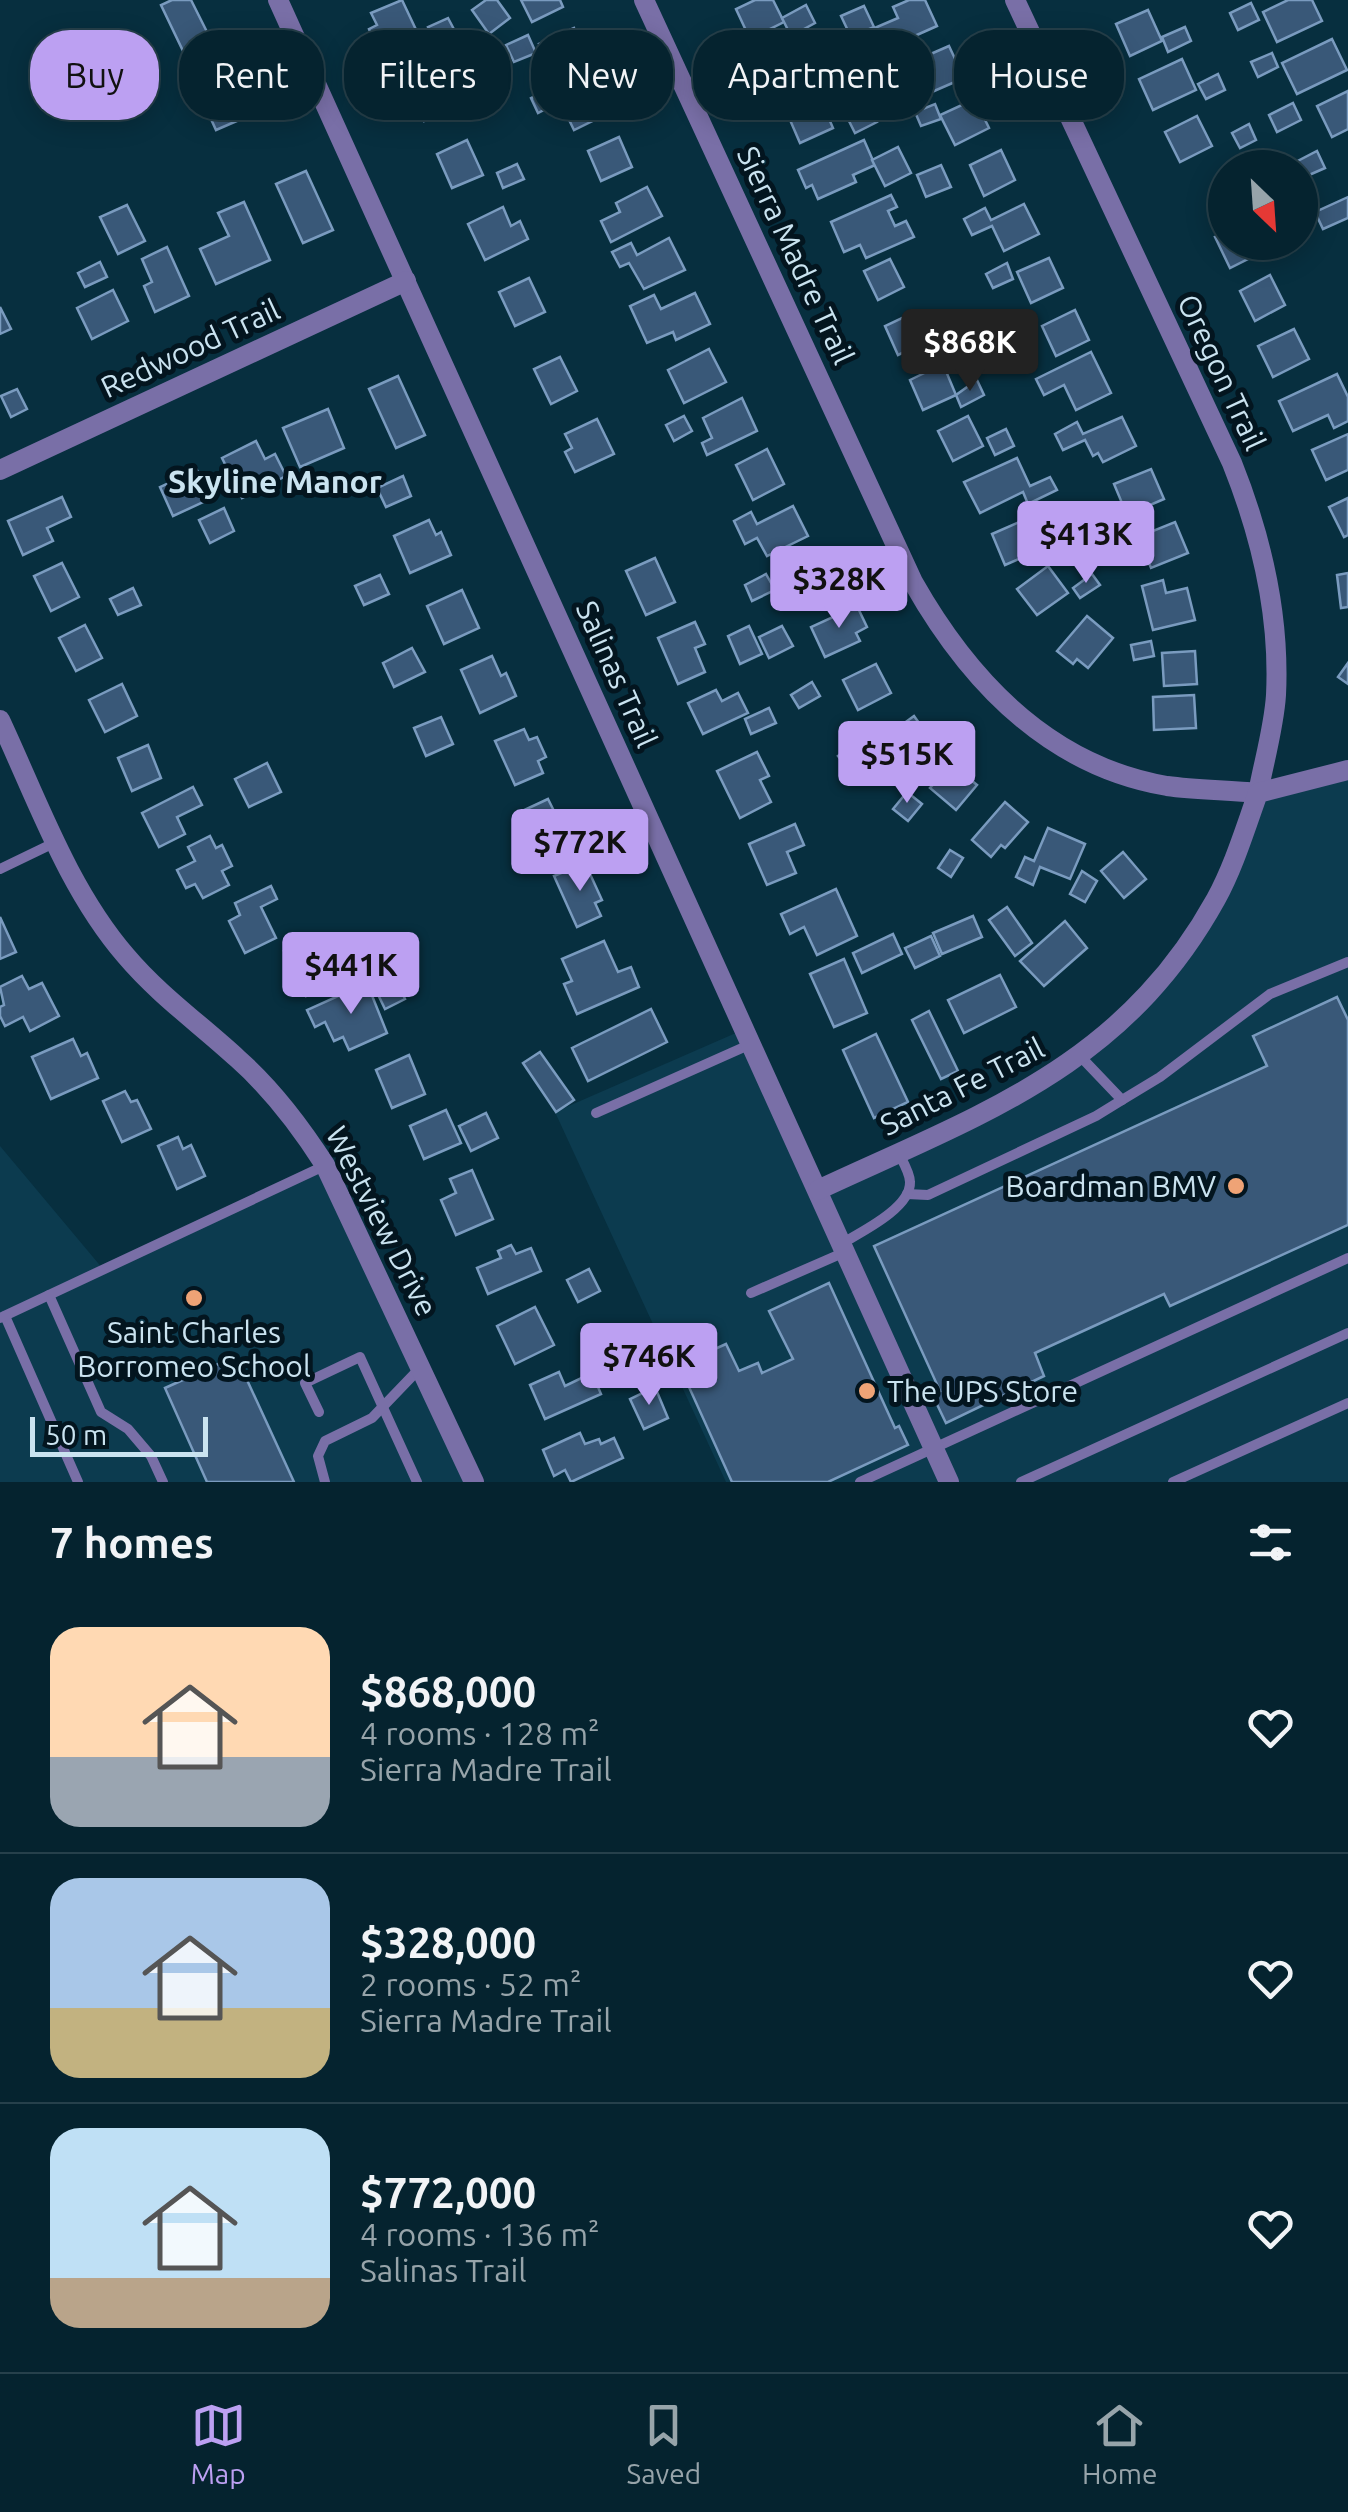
<!DOCTYPE html>
<meta charset="utf-8">
<style>
:root{--surface:#05232f;--page:#0e2b37;--text:#f1f3f6;--muted:#97a4aa;--line:#26404b;--accent:#bca0f2}
body{margin:0;font-family:Ubuntu,sans-serif;background:var(--page);color:var(--text);height:100vh;display:flex;flex-direction:column;font-size:38px;white-space:nowrap}
*{box-sizing:border-box;margin:0}
p{font-size:32px;color:var(--muted)}
.icon{flex:none;width:55px;height:55px;fill:none;stroke:currentColor;stroke-width:2;stroke-linecap:round;stroke-linejoin:round}
.map{position:relative;height:1482px;overflow:hidden}
.details{display:flex;flex-direction:column;background:var(--surface);flex:1}
.details>*{flex:none}
.guide{position:absolute;left:30px;top:30px;width:1290px;height:90px;display:flex;gap:20px}
.needle{width:65px;rotate:155deg}
.buttons{position:absolute;left:1208px;top:150px;display:grid;gap:20px}
.buttons a{display:grid;place-items:center;width:110px;height:110px;border-radius:50%;background:var(--surface);box-shadow:0 5px 25px #0003,0 0 0 2px var(--line);font-size:50px}
.scale{position:absolute;left:30px;bottom:25px;width:178px;box-sizing:border-box;padding-left:10px;border:5px solid #cae3f0;border-top:0;font-size:28px;line-height:35px;white-space:nowrap;color:#cae3f0;-webkit-text-stroke:8px #03151f;paint-order:stroke}
.price{position:absolute;translate:-50% -85px;padding:0 22px;border-radius:10px;background:var(--accent);color:#111;font-size:32px;line-height:65px;filter:drop-shadow(0 2px 5px #0008)}
.price::after{content:'';position:absolute;left:50%;top:60px;width:30px;height:22px;margin-left:-15px;background:inherit;clip-path:polygon(0 0,100% 0,50% 100%)}
.price.active{background:#222;color:#fff}
ul{padding:0;list-style:none}
li{display:flex;align-items:center;gap:30px;height:250px;padding:0 50px}
li+li{border-top:2px solid var(--line)}
li span{display:grid;place-items:center;flex:none;width:280px;height:200px;border-radius:30px;color:#555}
li>.icon{margin-inline-start:auto}
span .icon{width:120px;height:120px;fill:#fffc;stroke-width:1}
li b{font-size:42px}
h2{display:flex;justify-content:space-between;align-items:center;height:120px;padding:0 50px;font-size:42px}
.tag{padding:0 35px;border-radius:40px;background:var(--surface);box-shadow:0 5px 25px #0003,0 0 0 2px var(--line);font-size:35px;line-height:90px}
.tag.active{background:var(--accent);color:#111}
.dock{display:flex;justify-content:space-around;align-items:center;height:140px;border-top:2px solid var(--line);background:var(--surface);font-size:28px;color:var(--muted)}
.dock a{display:grid;justify-items:center;gap:5px}
.dock .active{color:var(--accent)}
.map>svg:first-child{display:block}
</style>
<div class="map">
<svg width="1348" height="1482" viewBox="0 0 1348 1482">
<rect width="100%" height="100%" fill="#072f3f"/>
<g fill="#0c3b4f">
<path d="M1348,770v712h-622l-171,-370 190,-83 72,160 253,-125 133,-142 55,-129z"/>
<path d="M0,1146l103,123 222,-104 149,317h-474z"/>
</g>
<g fill="#395878" stroke="#7a9bbf" stroke-width="2.5">
<path d="M172,0h19l20,40 -27,13 -23,-48z"/>
<path d="M402,0l16,34 -39,18 -10,-23 8,-4 -6,-12z"/>
<path d="M486,0h11l13,18 -21,16 -17,-24z"/>
<path d="M521,0h39l3,7 -31,15z"/>
<path d="M755,0h18l11,22 -34,17 -14,-30z"/>
<path d="M909,0h16l12,26 -65,29 -9,-22 35,-15 -5,-11z"/>
<path d="M1288,0h24l10,21 -45,21 -14,-30z"/>
<path d="M1251,3l8,17 -21,10 -8,-17z"/>
<path d="M806,5l9,18 -24,13 -9,-18z"/>
<path d="M864,6l10,21 -23,10 -10,-21z"/>
<path d="M1148,10l14,31 -32,15 -14,-32z"/>
<path d="M448,18l10,19 -20,10 -10,-20z"/>
<path d="M1185,27l6,14 -23,11 -6,-15z"/>
<path d="M574,28l13,31 -35,16 -13,-31z"/>
<path d="M528,35l8,18 -22,9 -8,-17z"/>
<path d="M1332,39l15,31 -50,24 -15,-31z"/>
<path d="M794,45l15,31 -30,14 -14,-30z"/>
<path d="M949,46l15,32 -46,20 -12,-26 -18,8 -7,-18 24,-10 5,11z"/>
<path d="M1272,53l6,14 -20,10 -7,-15z"/>
<path d="M1182,59l14,31 -43,20 -14,-31z"/>
<path d="M221,60l25,57 -30,13 -19,-42 -6,3 -7,-15z"/>
<path d="M831,61l7,14 -24,11 -6,-14z"/>
<path d="M436,66l20,40 -32,15 -20,-39z"/>
<path d="M1218,74l7,16 -19,9 -8,-15z"/>
<path d="M597,81l14,31 -37,18 -15,-31z"/>
<path d="M490,86l9,20 -21,9 -9,-20z"/>
<path d="M552,88l7,14 -21,11 -7,-15z"/>
<path d="M1348,91v38l-16,8 -15,-31z"/>
<path d="M820,98l13,30 -33,15 -13,-30z"/>
<path d="M975,99l14,29 -34,17 -15,-30z"/>
<path d="M1293,103l8,17 -24,12 -8,-17z"/>
<path d="M935,104l6,15 -20,7 -6,-14z"/>
<path d="M869,106l8,16 -22,11 -8,-16z"/>
<path d="M1197,116l15,30 -32,16 -15,-30z"/>
<path d="M1249,124l7,16 -16,8 -8,-15z"/>
<path d="M619,137l13,30 -31,14 -13,-30z"/>
<path d="M467,140l16,35 -31,13 -15,-34z"/>
<path d="M864,140l11,25 -22,10 3,7 -38,17 -6,-14 -6,3 -8,-18z"/>
<path d="M898,147l13,26 -26,13 -13,-26z"/>
<path d="M1001,150l14,30 -31,16 -14,-31z"/>
<path d="M1317,151l8,17 -25,11v-11l-8,-4z"/>
<path d="M517,164l7,15 -21,9 -6,-15z"/>
<path d="M941,165l10,22 -25,10 -9,-22z"/>
<path d="M306,171l27,59 -30,13 -27,-59z"/>
<path d="M647,187l15,29 -51,26 -10,-21 19,-9 -4,-9z"/>
<path d="M891,195l6,12 -9,4 7,15 11,-5 8,16 -48,21 -6,-13 -16,7 -13,-30z"/>
<path d="M1348,197v21l-25,11 -8,-17z"/>
<path d="M244,202l26,58 -54,24 -16,-35 29,-13 -11,-23z"/>
<path d="M1024,204l15,30 -35,17 -12,-25 -20,9 -8,-16 21,-11 6,12z"/>
<path d="M127,205l18,36 -27,13 -18,-37z"/>
<path d="M503,207l8,19 9,-5 8,18 -43,21 -17,-36z"/>
<path d="M1225,233v9h32l5,10 -32,16 -15,-31z"/>
<path d="M669,238l16,32 -41,19 -15,-26 -9,4 -8,-15 19,-9 6,12z"/>
<path d="M167,247l22,49 -34,16 -11,-26 8,-4 -10,-23z"/>
<path d="M1049,258l14,30 -32,15 -14,-31z"/>
<path d="M890,259l14,28 -26,13 -14,-29z"/>
<path d="M100,262l7,15 -22,10 -7,-14z"/>
<path d="M1007,263l6,16 -20,9 -7,-14z"/>
<path d="M1270,275l15,30 -30,16 -15,-30z"/>
<path d="M529,278l16,34 -30,14 -16,-34z"/>
<path d="M113,290l15,31 -36,18 -15,-31z"/>
<path d="M695,293l15,31 -34,16 -3,-8 -26,11 -17,-37 24,-11 7,14z"/>
<path d="M0,307l11,22 -11,5z"/>
<path d="M1075,310l14,30 -33,16 -14,-30z"/>
<path d="M917,311l13,29 -32,15 -13,-29z"/>
<path d="M1029,314l7,12 -18,9 -5,-13z"/>
<path d="M957,324l9,18 -18,8 -8,-19z"/>
<path d="M1294,329l15,30 -36,18 -15,-31z"/>
<path d="M709,349l17,33 -42,21 -16,-33z"/>
<path d="M1091,352l20,41 -35,17 -12,-25 -20,10 -8,-16z"/>
<path d="M560,357l17,34 -26,13 -17,-35z"/>
<path d="M943,364l13,31 -33,15 -13,-30z"/>
<path d="M1337,374l11,23v24l-14,7 -6,-13 -35,16 -14,-30z"/>
<path d="M398,376l27,59 -29,13 -27,-59z"/>
<path d="M977,380l7,15 -23,12 -5,-12z"/>
<path d="M17,389l10,20 -16,8 -10,-21z"/>
<path d="M742,398l15,33 -50,24 -5,-12 10,-5 -9,-20z"/>
<path d="M328,409l16,39 -44,19 -17,-39z"/>
<path d="M684,416l8,15 -18,10 -8,-16z"/>
<path d="M968,416l15,30 -30,15 -15,-30z"/>
<path d="M1122,417l14,29 -33,16 -5,-9 -5,3 -8,-16 -22,10 -8,-16 22,-12 6,12z"/>
<path d="M597,419l17,35 -39,18 -10,-20 7,-4 -7,-14z"/>
<path d="M1006,429l8,17 -19,9 -8,-17z"/>
<path d="M1348,434v36l-22,10 -14,-30z"/>
<path d="M256,441l9,18 10,-5 11,22 -44,22 -20,-40z"/>
<path d="M767,449l17,35 -31,16 -17,-35z"/>
<path d="M1017,458l13,28 20,-9 7,13 -29,14 -5,-12 -43,21 -16,-31z"/>
<path d="M1151,469l13,30 -37,16 -13,-31z"/>
<path d="M197,470l13,29 -37,17 -13,-29z"/>
<path d="M403,476l8,20 -25,11 -9,-19z"/>
<path d="M62,497l9,20 -24,11 6,13 -30,14 -15,-34z"/>
<path d="M1348,498v37l-4,2 -15,-30z"/>
<path d="M793,506l15,30 -41,20 -10,-18 -12,6 -11,-23 17,-9 6,12z"/>
<path d="M224,508l10,23 -24,12 -11,-23z"/>
<path d="M1035,515l14,31 -44,19 -13,-31z"/>
<path d="M429,520l7,15 5,-3 10,23 -41,18 -16,-37z"/>
<path d="M1175,522l13,31 -37,15 -13,-31z"/>
<path d="M1072,525l9,18 -23,11 -8,-19z"/>
<path d="M1124,534l5,11 -20,11 -5,-11z"/>
<path d="M655,558l20,44 -29,13 -20,-44z"/>
<path d="M820,558l15,31 -35,16 -15,-31z"/>
<path d="M62,563l17,34 -28,14 -17,-35z"/>
<path d="M1048,566l20,27 -31,22 -20,-26z"/>
<path d="M1348,573v34l-7,1 -4,-33z"/>
<path d="M766,574l9,16 -23,11 -7,-16z"/>
<path d="M1092,574l8,11 -20,13 -7,-10z"/>
<path d="M380,575l9,19 -25,11 -9,-19z"/>
<path d="M1163,580l3,13 21,-5 8,32 -42,10 -11,-44z"/>
<path d="M133,588l8,17 -23,10 -8,-16z"/>
<path d="M462,590l17,38 -35,16 -17,-38z"/>
<path d="M857,606l10,21 -11,6 4,8 -35,16 -14,-30z"/>
<path d="M1087,616l26,22 -25,30 -11,-9 -4,5 -16,-13z"/>
<path d="M695,622l10,22 -10,4 10,24 -27,12 -20,-46z"/>
<path d="M85,625l17,33 -26,13 -17,-33z"/>
<path d="M749,626l13,28 -22,10 -12,-28z"/>
<path d="M782,626l11,20 -24,12 -10,-21z"/>
<path d="M1151,641l3,15 -20,4 -3,-15z"/>
<path d="M412,648l13,24 -31,15 -11,-24z"/>
<path d="M1195,651l2,33 -33,2 -2,-33z"/>
<path d="M492,656l9,20 5,-3 10,23 -36,17 -19,-43z"/>
<path d="M1348,663v21l-10,-7z"/>
<path d="M876,664l15,29 -33,17 -15,-30z"/>
<path d="M812,682l8,14 -21,12 -8,-13z"/>
<path d="M122,684l15,32 -32,16 -16,-32z"/>
<path d="M716,690l6,11 16,-8 10,20 -45,21 -15,-31z"/>
<path d="M1194,695l2,33 -42,2 -1,-33z"/>
<path d="M769,708l7,15 -25,11 -6,-15z"/>
<path d="M914,716l20,28 -41,28 -19,-27z"/>
<path d="M441,717l12,27 -27,12 -12,-28z"/>
<path d="M524,729l5,11 8,-3 9,20 -8,4 5,12 -28,12 -20,-44z"/>
<path d="M856,742l14,18 -18,14 -14,-18z"/>
<path d="M148,745l13,33 -29,13 -14,-33z"/>
<path d="M757,752l12,24 -9,4 11,22 -31,16 -23,-47z"/>
<path d="M267,763l14,29 -32,15 -14,-28z"/>
<path d="M952,764l25,21 -21,25 -26,-22z"/>
<path d="M193,787l9,18 -25,12 8,17 -26,13 -17,-34z"/>
<path d="M907,792l15,12 -14,17 -15,-12z"/>
<path d="M548,799l16,32 -5,2 9,17 -30,16 -20,-53z"/>
<path d="M1005,802l23,20 -23,26 -4,-3 -10,12 -19,-17z"/>
<path d="M795,824l9,21 -17,7 9,21 -29,12 -18,-41z"/>
<path d="M1048,828l37,16 -15,35 -30,-12 -7,18 -17,-8 9,-20 9,4z"/>
<path d="M210,836l6,12 6,-3 10,21 -10,5 7,14 -26,13 -8,-14 -9,4 -9,-18 18,-9 -7,-14z"/>
<path d="M950,850l13,8 -12,19 -13,-9z"/>
<path d="M1123,852l23,27 -22,19 -23,-27z"/>
<path d="M585,863l17,37 -7,3 6,13 -24,11 -23,-51z"/>
<path d="M1082,871l15,10 -12,21 -15,-8z"/>
<path d="M271,886l6,13 -16,8 15,31 -31,15 -16,-32 11,-6 -5,-12z"/>
<path d="M836,889l21,47 -40,19 -13,-28 -14,7 -9,-20z"/>
<path d="M1007,907l25,36 -17,13 -26,-36z"/>
<path d="M973,916l9,21 -40,17 -9,-21z"/>
<path d="M0,917l16,35 -16,7z"/>
<path d="M1065,921l22,27 -43,38 -24,-25z"/>
<path d="M893,934l9,20 -40,19 -9,-20z"/>
<path d="M931,936l9,20 -25,12 -10,-20z"/>
<path d="M311,937l6,14 -6,3 16,32 -21,10 -22,-45z"/>
<path d="M604,941l14,31 13,-5 8,20 -62,27 -13,-30 8,-3 -10,-22z"/>
<path d="M844,959l23,54 -33,14 -24,-53z"/>
<path d="M392,972l13,27 -20,10 -13,-27z"/>
<path d="M1000,975l16,32 -52,26 -16,-33z"/>
<path d="M22,976l7,13 13,-6 17,33 -29,15 -7,-14 -18,9 -5,-10v-9l4,-2 -4,-18z"/>
<path d="M367,983l20,50 -38,17 -6,-13 -9,4 -9,-19 -10,5 -8,-17z"/>
<path d="M1337,997l11,23v205l-178,81 -6,-12 -129,59 9,23 -98,47 -14,-29 8,-3 -66,-145 393,-180 -14,-30z"/>
<path d="M651,1009l16,33 -79,39 -16,-33z"/>
<path d="M929,1011l29,60 -17,8 -29,-59z"/>
<path d="M876,1034l32,68 -34,16 -31,-68z"/>
<path d="M73,1039l8,17 6,-3 11,25 -47,21 -19,-42z"/>
<path d="M540,1052l34,48 -18,12 -33,-49z"/>
<path d="M409,1055l16,39 -33,14 -16,-38z"/>
<path d="M125,1091l6,11 6,-2 14,29 -29,13 -19,-41z"/>
<path d="M446,1110l15,33 -37,16 -14,-33z"/>
<path d="M486,1113l12,25 -27,13 -12,-25z"/>
<path d="M178,1137l5,12 8,-4 14,31 -28,13 -19,-43z"/>
<path d="M472,1170l21,49 -37,16 -15,-35 15,-7 -6,-14z"/>
<path d="M511,1245l5,9 15,-6 10,23 -53,23 -11,-26 24,-10 -3,-7z"/>
<path d="M589,1269l11,22 -22,11 -11,-22z"/>
<path d="M829,1283l66,145 4,-2 9,19 -80,37h-96l-53,-117 47,-21 13,27 19,-8 4,10 31,-14 -24,-48z"/>
<path d="M535,1307l19,38 -39,19 -18,-38z"/>
<path d="M236,1356l58,126h-87l-42,-94z"/>
<path d="M559,1372l6,14 27,-13 9,21 -56,25 -15,-34z"/>
<path d="M655,1387l13,31 -24,11 -14,-30z"/>
<path d="M580,1433l5,11 14,-5 2,5 13,-6 9,20 -52,24 -6,-12 -11,6 -11,-26z"/>
</g>
<g fill="none" stroke-linecap="round" stroke-linejoin="round">
<g stroke="#796fa7" stroke-width="10">
<path d="M0,869l56,-27"/>
<path d="M1080,1056l42,44 38,-23 110,-83 78,-32"/>
<path d="M596,1113l155,-69"/>
<path d="M907,1194l21,1 168,-79 26,-16"/>
<path d="M841,1244c20,-12 70,-36 69,-62 0,-9 -8,-22 -12,-30"/>
<path d="M751,1293l94,-41"/>
<path d="M49,1295l52,117 27,17 23,27 12,26"/>
<path d="M5,1316l73,166"/>
<path d="M0,1318l324,-152"/>
<path d="M319,1412l-14,-29 55,-26 57,125"/>
<path d="M325,1482l-7,-26 7,-15 47,-23 48,-50"/>
<path d="M860,1482l488,-224"/>
<path d="M1021,1482l327,-149"/>
<path d="M1173,1482l175,-79"/>
</g>
<g stroke="#796fa7" stroke-width="20">
<path d="M278,0l671,1482"/>
<path d="M644,0l269,582c56,99 136,184 254,204 29,4 61,4 91,7 6,-32 16,-66 18,-98 4,-81 -14,-157 -44,-232l-217,-463"/>
<path d="M0,470l406,-189"/>
<path d="M0,720c37,79 68,169 126,236 33,39 74,68 112,103 35,31 62,67 87,106l149,317"/>
<path d="M818,1190c163,-76 305,-123 398,-291 18,-33 29,-70 42,-106l90,-23"/>
</g>
</g>
<g fill="#efa376" stroke="#03151f" stroke-width="4">
<circle cx="1236" cy="1186" r="10"/>
<circle cx="194" cy="1298" r="10"/>
<circle cx="867" cy="1391" r="10"/>
</g>
<g text-anchor="middle" dominant-baseline="central" stroke-width="10" stroke-linejoin="round" paint-order="stroke">
<g font-size="30" fill="#cae3f0" stroke="#03151f">
<text transform="translate(796 255) rotate(65)">Sierra Madre Trail</text>
<text transform="translate(190 348) rotate(-25)">Redwood Trail</text>
<text transform="translate(1222 372) rotate(65)">Oregon Trail</text>
<text transform="translate(617 674) rotate(66)">Salinas Trail</text>
<text transform="translate(962 1086) rotate(-27)">Santa Fe Trail</text>
<text transform="translate(382 1221) rotate(63)">Westview Drive</text>
</g>
<g font-size="30" fill="#cae3f0" stroke="#03151f" text-anchor="end">
<text x="1216" y="1186">Boardman BMV</text>
<text x="194" y="1332" text-anchor="middle">Saint Charles<tspan x="194" dy="34">Borromeo School</tspan></text>
<text x="887" y="1391" text-anchor="start">The UPS Store</text>
</g>
<g font-size="32" font-weight="bold" fill="#cae3f0" stroke="#03151f">
<text x="275" y="481">Skyline Manor</text>
</g>
</g>
</svg>
<div class="buttons">
<a><svg class="needle" viewBox="-14 -14 28 28"><path d="M0-13l5 13h-10z" fill="#e53935"/><path d="M0 13l5-13h-10z" fill="#97a4aa"/></svg></a>
</div>
<div class="scale">50 m</div>
<b class="price active" style="left:970px;top:394px">$868K</b>
<b class="price" style="left:1086px;top:586px">$413K</b>
<b class="price" style="left:839px;top:631px">$328K</b>
<b class="price" style="left:907px;top:806px">$515K</b>
<b class="price" style="left:580px;top:894px">$772K</b>
<b class="price" style="left:351px;top:1017px">$441K</b>
<b class="price" style="left:649px;top:1408px">$746K</b>
<div class="guide">
<a class="tag active">Buy</a>
<a class="tag">Rent</a>
<a class="tag">Filters</a>
<a class="tag">New</a>
<a class="tag">Apartment</a>
<a class="tag">House</a>
</div>
</div>
<section class="details">
<h2>7 homes<svg class="icon" aria-label="filters" viewBox="0 0 24 24"><path d="M4 7h16M4 17h16"/><circle cx="9" cy="7" r="2"/><circle cx="15" cy="17" r="2"/></svg></h2>
<ul>
<li><span style="background:linear-gradient(#ffd9b3 65%,#9aa5b1 0)"><svg class="icon" aria-label="home" viewBox="0 0 24 24"><path d="M3 11l9-7 9 7M6 9v11h12V9"/></svg></span><div><b>$868,000</b><p>4 rooms · 128 m²</p><p>Sierra Madre Trail</p></div><svg class="icon" aria-label="heart" viewBox="0 0 24 24"><path d="M12 20l-8-8c-3-5 5-10 8-4 3-6 11-1 8 4z"/></svg></li>
<li><span style="background:linear-gradient(#a9c7e8 65%,#c2b280 0)"><svg class="icon" aria-label="home" viewBox="0 0 24 24"><path d="M3 11l9-7 9 7M6 9v11h12V9"/></svg></span><div><b>$328,000</b><p>2 rooms · 52 m²</p><p>Sierra Madre Trail</p></div><svg class="icon" aria-label="heart" viewBox="0 0 24 24"><path d="M12 20l-8-8c-3-5 5-10 8-4 3-6 11-1 8 4z"/></svg></li>
<li><span style="background:linear-gradient(#bfe0f5 75%,#b9a48a 0)"><svg class="icon" aria-label="home" viewBox="0 0 24 24"><path d="M3 11l9-7 9 7M6 9v11h12V9"/></svg></span><div><b>$772,000</b><p>4 rooms · 136 m²</p><p>Salinas Trail</p></div><svg class="icon" aria-label="heart" viewBox="0 0 24 24"><path d="M12 20l-8-8c-3-5 5-10 8-4 3-6 11-1 8 4z"/></svg></li>
</ul>
</section>
<nav class="dock">
<a class="active"><svg class="icon" aria-label="map" viewBox="0 0 24 24"><path d="M3 6l6-2 6 2 6-2v14l-6 2-6-2-6 2zM9 4v14M15 6v14"/></svg>Map</a>
<a><svg class="icon" aria-label="saved" viewBox="0 0 24 24"><path d="M7 4h10v16l-5-4-5 4z"/></svg>Saved</a>
<a><svg class="icon" aria-label="home" viewBox="0 0 24 24"><path d="M3 11l9-7 9 7M6 9v11h12V9"/></svg>Home</a>
</nav>
